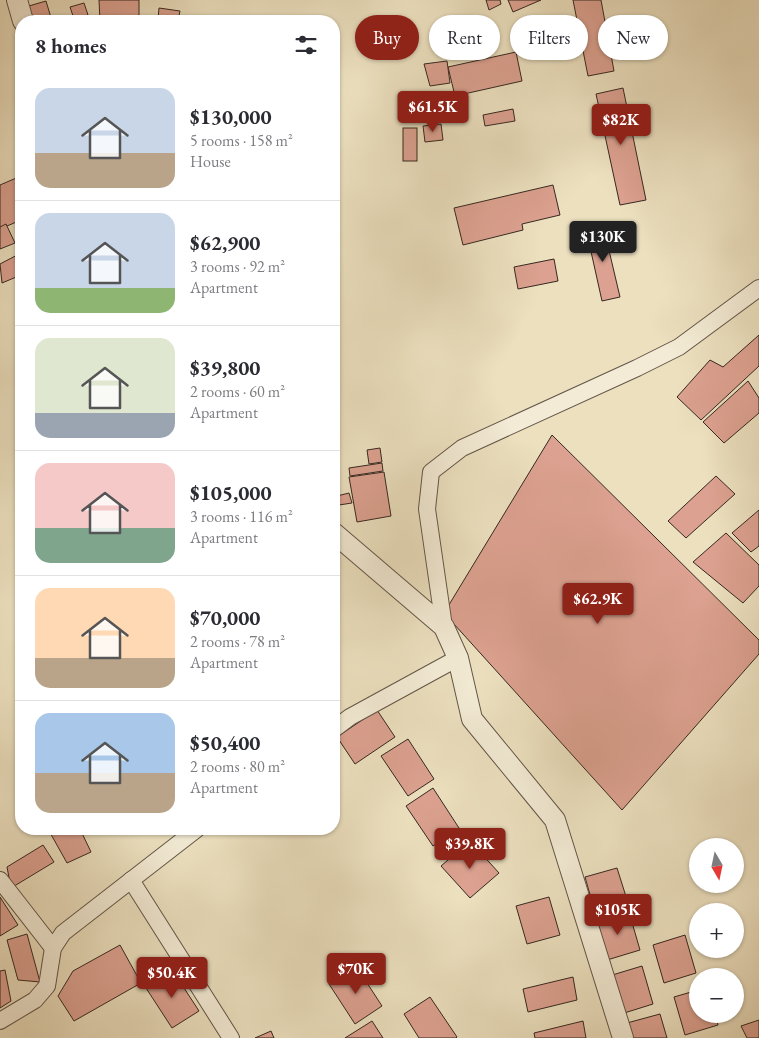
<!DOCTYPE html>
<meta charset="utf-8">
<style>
:root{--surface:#fff;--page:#f7f7f7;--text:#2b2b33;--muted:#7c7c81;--line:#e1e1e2;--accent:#8f2418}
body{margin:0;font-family:"EB Garamond",serif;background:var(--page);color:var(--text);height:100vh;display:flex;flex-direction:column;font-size:19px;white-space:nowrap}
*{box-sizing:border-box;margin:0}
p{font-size:16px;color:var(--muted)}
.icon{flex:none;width:28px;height:28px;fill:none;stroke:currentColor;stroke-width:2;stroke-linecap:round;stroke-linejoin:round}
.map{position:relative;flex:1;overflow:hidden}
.panel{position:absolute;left:15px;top:15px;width:325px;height:820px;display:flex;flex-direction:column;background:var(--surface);border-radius:20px;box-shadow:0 1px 4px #0004}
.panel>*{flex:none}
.guide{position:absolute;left:355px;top:15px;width:329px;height:45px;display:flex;gap:10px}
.needle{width:32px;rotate:171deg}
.buttons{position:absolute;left:689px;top:838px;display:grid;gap:10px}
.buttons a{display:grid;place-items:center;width:55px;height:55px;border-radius:50%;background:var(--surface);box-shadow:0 1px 4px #0004;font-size:25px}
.price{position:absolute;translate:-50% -42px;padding:0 11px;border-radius:5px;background:var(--accent);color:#fff;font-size:16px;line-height:32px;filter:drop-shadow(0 1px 2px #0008)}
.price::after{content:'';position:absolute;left:50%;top:30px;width:15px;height:11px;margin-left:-8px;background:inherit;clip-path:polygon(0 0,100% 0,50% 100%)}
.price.current{background:#222;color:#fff}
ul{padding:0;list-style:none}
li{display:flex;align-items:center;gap:15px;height:125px;padding:0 20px}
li+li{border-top:1px solid var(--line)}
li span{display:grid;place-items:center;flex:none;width:140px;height:100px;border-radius:15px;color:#555}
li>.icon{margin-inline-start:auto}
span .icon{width:60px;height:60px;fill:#fffc;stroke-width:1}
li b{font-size:21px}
h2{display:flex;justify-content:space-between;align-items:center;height:60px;padding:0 20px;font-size:21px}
.chip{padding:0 18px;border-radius:22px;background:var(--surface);box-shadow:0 1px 4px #0004;font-size:18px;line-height:45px}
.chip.current{background:var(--accent);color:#fff}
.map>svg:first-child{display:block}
</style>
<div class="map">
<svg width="759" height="1038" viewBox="0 0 759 1038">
<rect width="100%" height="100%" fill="#ece0bf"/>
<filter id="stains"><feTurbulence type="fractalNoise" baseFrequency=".004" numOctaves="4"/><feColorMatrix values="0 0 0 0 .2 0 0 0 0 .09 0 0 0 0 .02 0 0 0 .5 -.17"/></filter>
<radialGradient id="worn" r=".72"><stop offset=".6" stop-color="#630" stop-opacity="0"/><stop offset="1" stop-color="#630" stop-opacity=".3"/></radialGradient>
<g fill="#dca190" stroke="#352820">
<path d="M99,0h40v21h-39z"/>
<path d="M486,0h14l1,4 -12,6z"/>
<path d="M508,0h33l-28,12z"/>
<path d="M573,0h28l13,71 -26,5z"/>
<path d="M46,1l6,20h-26l-4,-13z"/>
<path d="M84,3l4,12 -14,4 -4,-12z"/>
<path d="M159,8l21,3 -2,10 -20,-2z"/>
<path d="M576,30l5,15 -11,4 -6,-15z"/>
<path d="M516,52l6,29 -67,15 -7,-29z"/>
<path d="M447,61l3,22 -20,3 -6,-22z"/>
<path d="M623,88l23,112 -26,5 -24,-111z"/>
<path d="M513,109l2,12 -30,5 -2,-11z"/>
<path d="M441,124l2,16 -18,2 -2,-16z"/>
<rect x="403" y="128" width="14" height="33"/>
<path d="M21,176v44l-21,9v-44z"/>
<path d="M553,185l7,30 -38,9 1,6 -60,15 -9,-37z"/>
<path d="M6,224l9,19 -15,6v-22z"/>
<path d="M603,225l17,72 -18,4 -16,-72z"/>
<path d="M21,253v22l-19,8 -2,-19z"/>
<path d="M554,259l4,22 -40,8 -4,-22z"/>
<path d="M759,335v31l-58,54 -24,-23 33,-37 13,7z"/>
<path d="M748,381l11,17v15l-35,30 -21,-21z"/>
<path d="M552,435l207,205v14l-137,156 -178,-197z"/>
<path d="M380,448l2,14 -13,2 -2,-14z"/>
<path d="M382,463l1,8 -33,5 -1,-8z"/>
<path d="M384,472l7,44 -34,6 -8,-45z"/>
<path d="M716,476l19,18 -49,44 -18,-17z"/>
<path d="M349,493l3,10 -13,2 -2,-9z"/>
<path d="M759,510v36l-8,6 -19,-19z"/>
<path d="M726,533l33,32v21l-16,17 -50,-41z"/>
<path d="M377,710l18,27 -40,27 -18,-27z"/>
<path d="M408,739l26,40 -26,17 -27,-40z"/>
<path d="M433,788l26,40 -26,18 -27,-40z"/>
<path d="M48,829h32l11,23 -24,11z"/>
<path d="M470,841l29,32 -29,25 -29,-32z"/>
<path d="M43,845l11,17 -43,26 -4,-21z"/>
<path d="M617,868l12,38 -33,10 -11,-39z"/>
<path d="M0,897l18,28 -18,11z"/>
<path d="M549,897l11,38 -33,9 -11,-38z"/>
<path d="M629,912l11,38 -33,10 -11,-39z"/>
<path d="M27,934l13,48 -22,-2 -11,-40z"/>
<path d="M685,935l11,38 -32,10 -11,-38z"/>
<path d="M120,945l21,38 -67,38 -16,-25 15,-25z"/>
<path d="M356,966l26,40 -27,18 -26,-40z"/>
<path d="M642,966l11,38 -32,10 -12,-38z"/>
<path d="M5,970l6,31 -11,7v-37z"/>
<path d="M173,971l26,40 -27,17 -26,-40z"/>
<path d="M573,977l4,23 -49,12 -5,-23z"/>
<path d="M698,990v24h17l3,11 -33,10 -11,-38z"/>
<path d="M430,997l27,40 -1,1h-37l-15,-24z"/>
<path d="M660,1014l7,24h-35l-5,-15z"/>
<path d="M759,1020v18h-12l-6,-12z"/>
<path d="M372,1021l11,17h-38z"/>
<path d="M583,1021l3,17h-51l-1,-5z"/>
<path d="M271,1031l3,7h-19z"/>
</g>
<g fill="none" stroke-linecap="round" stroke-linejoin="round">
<g stroke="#635648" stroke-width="18">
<g id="minor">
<path d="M444,627l-17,-118 4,-37 31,-24 175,-80 42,-21 80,-59"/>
<path d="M334,729l16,-12 108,-59"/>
<path d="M0,880l53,68"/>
<path d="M131,880l100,158"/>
<path d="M0,1021l35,-21 12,-14 6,-38 10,-15 134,-104"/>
</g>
</g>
<g stroke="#635648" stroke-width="22">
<g id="tertiary">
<path d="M17,0l6,21"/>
<path d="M334,533l110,94 14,31 14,61 83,101 68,218"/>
</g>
</g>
<use href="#minor" stroke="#f3ebd5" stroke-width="16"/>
<use href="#tertiary" stroke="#f3ebd5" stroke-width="20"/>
</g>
<rect width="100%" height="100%" filter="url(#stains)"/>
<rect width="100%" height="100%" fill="url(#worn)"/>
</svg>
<div class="buttons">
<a><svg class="needle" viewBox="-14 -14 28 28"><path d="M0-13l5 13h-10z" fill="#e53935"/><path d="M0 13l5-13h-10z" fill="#7c7c81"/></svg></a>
<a>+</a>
<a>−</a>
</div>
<b class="price" style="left:433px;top:133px">$61.5K</b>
<b class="price" style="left:621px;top:146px">$82K</b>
<b class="price current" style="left:603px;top:263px">$130K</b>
<b class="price" style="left:598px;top:625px">$62.9K</b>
<b class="price" style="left:470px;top:870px">$39.8K</b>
<b class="price" style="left:618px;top:936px">$105K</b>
<b class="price" style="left:356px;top:995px">$70K</b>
<b class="price" style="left:172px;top:999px">$50.4K</b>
<div class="guide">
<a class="chip current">Buy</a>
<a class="chip">Rent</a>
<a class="chip">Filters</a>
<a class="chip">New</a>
</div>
<section class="panel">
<h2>8 homes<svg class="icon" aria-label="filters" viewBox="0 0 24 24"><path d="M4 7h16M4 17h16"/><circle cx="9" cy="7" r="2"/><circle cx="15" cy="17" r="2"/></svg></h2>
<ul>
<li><span style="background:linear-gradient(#c9d6e8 65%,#b9a48a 0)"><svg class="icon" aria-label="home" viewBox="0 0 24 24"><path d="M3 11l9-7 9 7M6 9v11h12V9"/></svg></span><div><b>$130,000</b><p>5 rooms · 158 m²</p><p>House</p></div></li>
<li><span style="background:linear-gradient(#c9d6e8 75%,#8fb573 0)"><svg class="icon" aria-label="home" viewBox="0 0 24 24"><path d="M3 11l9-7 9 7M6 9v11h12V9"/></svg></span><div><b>$62,900</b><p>3 rooms · 92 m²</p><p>Apartment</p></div></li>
<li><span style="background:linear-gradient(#dfe7d0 75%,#9aa5b1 0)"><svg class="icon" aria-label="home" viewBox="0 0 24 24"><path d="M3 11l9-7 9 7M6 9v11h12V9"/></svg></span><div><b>$39,800</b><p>2 rooms · 60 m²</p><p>Apartment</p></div></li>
<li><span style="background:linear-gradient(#f6c9c9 65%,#7fa58c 0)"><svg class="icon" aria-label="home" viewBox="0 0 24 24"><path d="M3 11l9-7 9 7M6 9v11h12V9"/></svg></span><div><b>$105,000</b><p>3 rooms · 116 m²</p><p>Apartment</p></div></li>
<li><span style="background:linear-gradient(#ffd9b3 70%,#b9a48a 0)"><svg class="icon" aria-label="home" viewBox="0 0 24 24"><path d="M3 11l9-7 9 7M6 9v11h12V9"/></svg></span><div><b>$70,000</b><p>2 rooms · 78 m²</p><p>Apartment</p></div></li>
<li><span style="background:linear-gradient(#a9c7e8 60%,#b9a48a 0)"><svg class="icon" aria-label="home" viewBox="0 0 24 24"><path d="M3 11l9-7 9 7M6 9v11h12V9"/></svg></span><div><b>$50,400</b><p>2 rooms · 80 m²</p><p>Apartment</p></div></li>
</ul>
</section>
</div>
